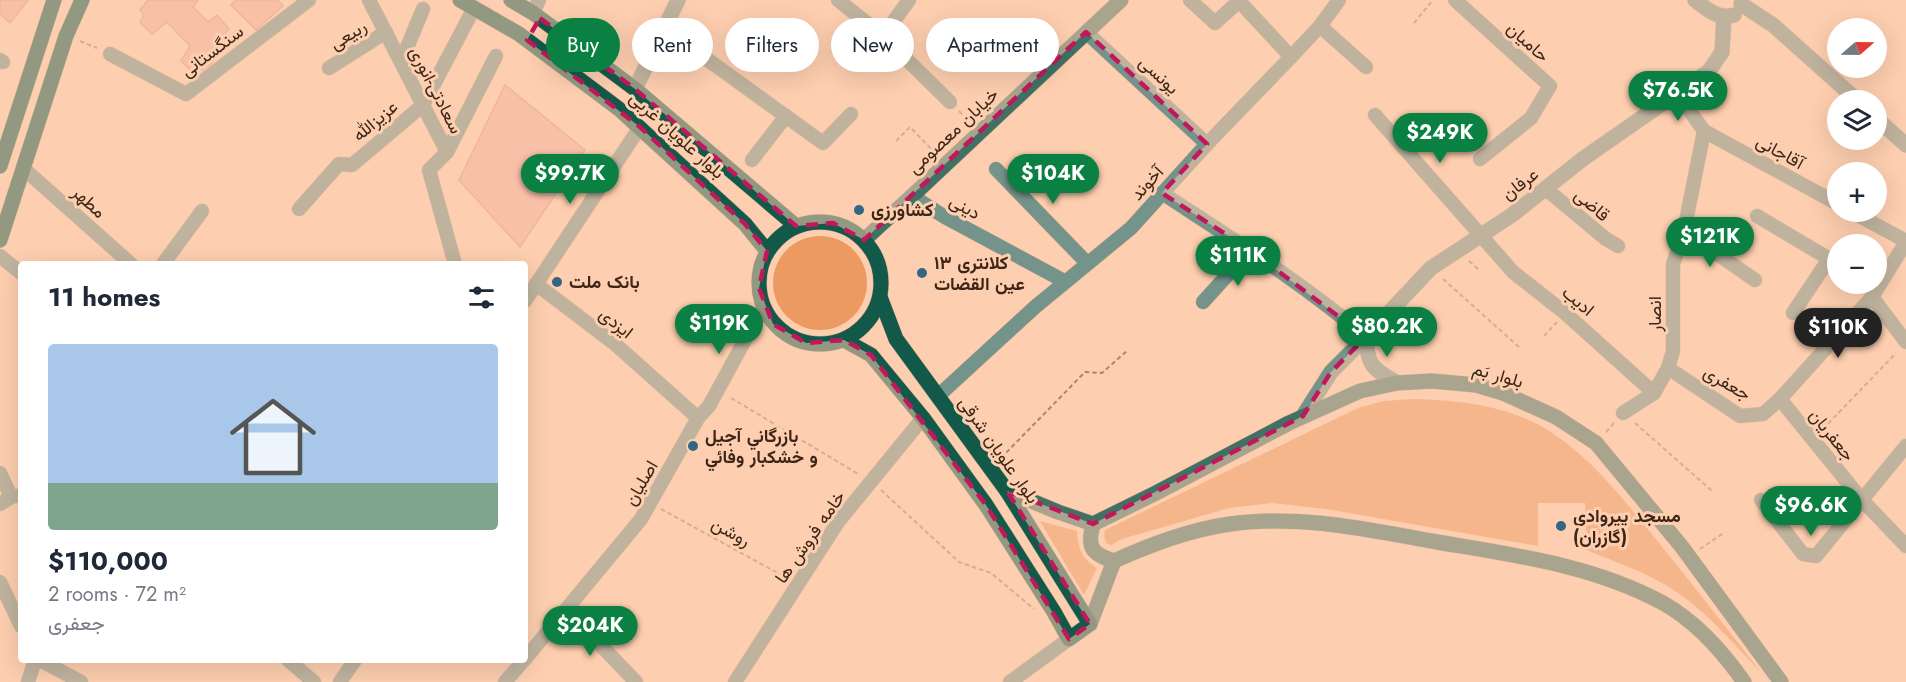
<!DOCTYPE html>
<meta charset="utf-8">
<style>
:root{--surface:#fff;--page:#f6f6f7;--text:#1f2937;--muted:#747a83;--accent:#0b8043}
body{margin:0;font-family:Jost,Vazirmatn,sans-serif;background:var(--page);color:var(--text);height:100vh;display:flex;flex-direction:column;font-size:22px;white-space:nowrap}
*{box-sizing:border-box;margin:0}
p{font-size:20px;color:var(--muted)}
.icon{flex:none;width:33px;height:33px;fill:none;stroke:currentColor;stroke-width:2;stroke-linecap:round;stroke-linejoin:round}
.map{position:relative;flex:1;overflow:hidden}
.drawer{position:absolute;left:18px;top:261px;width:510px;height:402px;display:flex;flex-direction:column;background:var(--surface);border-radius:6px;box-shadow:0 6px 24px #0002}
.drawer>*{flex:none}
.top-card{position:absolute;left:546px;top:18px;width:570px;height:54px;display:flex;gap:12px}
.needle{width:39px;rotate:70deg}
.tools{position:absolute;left:1827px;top:18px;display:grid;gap:12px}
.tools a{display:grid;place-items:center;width:60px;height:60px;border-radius:50%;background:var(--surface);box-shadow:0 6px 24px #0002;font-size:30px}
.price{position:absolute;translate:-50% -51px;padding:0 14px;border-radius:21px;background:var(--accent);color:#fff;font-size:20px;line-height:39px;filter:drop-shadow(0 2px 3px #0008)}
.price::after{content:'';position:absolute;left:50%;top:36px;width:18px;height:14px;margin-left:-9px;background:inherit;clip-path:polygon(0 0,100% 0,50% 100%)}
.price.selected{background:#222;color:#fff}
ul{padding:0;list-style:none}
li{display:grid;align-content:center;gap:12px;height:318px;padding:0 30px}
li span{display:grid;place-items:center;height:186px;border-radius:6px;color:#555}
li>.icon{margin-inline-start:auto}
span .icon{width:108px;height:108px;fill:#fffc;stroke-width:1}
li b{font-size:26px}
h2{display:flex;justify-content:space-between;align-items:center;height:72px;padding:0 30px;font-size:26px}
.tag{padding:0 21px;border-radius:27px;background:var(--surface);box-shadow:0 6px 24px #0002;font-size:21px;line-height:54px}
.tag.selected{background:var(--accent);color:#fff}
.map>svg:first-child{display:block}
</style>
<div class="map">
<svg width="1906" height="682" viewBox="0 0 1906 682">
<rect width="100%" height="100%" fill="#fdceaf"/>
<g fill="#ec9a61">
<circle cx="820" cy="283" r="47"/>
<path d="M1414,399c42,1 87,6 125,26 50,28 84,74 120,118 34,42 68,86 102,129 -28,-28 -55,-62 -89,-83 -26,-17 -57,-27 -85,-39l-2,-47h-47v43l-212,-37 -54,-6 -43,5 -107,31 -11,6 -5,-2 -2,-8 1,-5 224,-108 29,-14 26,-7z"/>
<path d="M1040,521l37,10c1,18 5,28 20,37l-13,27z"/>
</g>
<g fill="#f4b09f" stroke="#dc9a89" stroke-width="1.5">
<path d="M0,0h28l-18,23 -10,-9z"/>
<path d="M148,0h50l-5,7 15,15 9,-7 12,14 -11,12v13l-13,19 -7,-8 -5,7 -12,-11 9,-15 -23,-24 -15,12 -12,-12 4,-7 -4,-5z"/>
<path d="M235,0h43l5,6 -27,24 -25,-25z"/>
<path d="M505,85l80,65 -65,97 -61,-67z"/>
</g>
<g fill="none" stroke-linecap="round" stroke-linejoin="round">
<g stroke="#d6ac91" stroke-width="15">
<g id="minor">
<path d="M369,0l78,152 -18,18 26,94"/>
<path d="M838,0l45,36 67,66"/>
<path d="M1190,0l25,23 24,-22 52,56"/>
<path d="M1455,0l95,86 -19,32 -51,41"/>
<path d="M533,13l6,-13"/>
<path d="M1320,26l46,41"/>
<path d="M665,29l158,114 28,-29"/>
<path d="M1086,32l121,112"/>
<path d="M883,36l26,-36"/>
<path d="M110,54l76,40 123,-94"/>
<path d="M0,60l3,2"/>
<path d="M401,62l22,-53"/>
<path d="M329,68l57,-36"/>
<path d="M1678,94l26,37 134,73"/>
<path d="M1375,115l138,157 52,41 89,80"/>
<path d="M447,152l49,-96"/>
<path d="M752,160l34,-44"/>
<path d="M23,168l108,96"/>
<path d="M996,169l91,94"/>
<path d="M1546,189l60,50 12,7"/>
<path d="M1162,193c70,46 141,90 204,144"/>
<path d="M912,196l33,21 119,64"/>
<path d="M299,209l40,-45 13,1 71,-60 51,-97"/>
<path d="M1852,212l54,29"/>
<path d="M1757,216l81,48"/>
<path d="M1684,231l71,49"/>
<path d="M0,256l21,17"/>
<path d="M163,264l39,-53"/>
<path d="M536,284l79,60 83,74"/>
<path d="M1872,297l34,45"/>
<path d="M525,301l115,-174"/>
<path d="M1203,302l47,-52"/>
<path d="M1793,313l36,-54"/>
<path d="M1668,368l72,48 23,-2 17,-15 92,-102 34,-55"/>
<path d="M938,396l97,-89 96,-79 76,-84 84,-87 29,-31 19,-26"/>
<path d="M1780,399l82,101 44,46"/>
<path d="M1623,413l31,-20 14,-25 5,-17v-87l11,-33 20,-100"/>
<path d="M0,473l11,24"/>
<path d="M1761,500l42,54 13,2 90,-110"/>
<path d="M0,504l11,-7 10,-2"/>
<path d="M0,582l21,44"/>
<path d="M567,610l69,72"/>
<path d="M525,659l116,-140 57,-101 11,-12 54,-99"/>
<path d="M40,660l41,22"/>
<path d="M288,660l26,22"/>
<path d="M28,682l7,-22"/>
<path d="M340,682l15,-22"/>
<path d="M505,682l19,-22"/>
<path d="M735,682l103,-160 85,-104"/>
<path d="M1010,682l59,-43"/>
</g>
</g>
<g stroke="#d6ac91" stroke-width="16">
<g id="tertiary">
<path d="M1695,0c11,9 24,20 39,15"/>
<path d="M1741,4l32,21 84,75"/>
<path d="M635,89l43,-89"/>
<path d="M1876,118l30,27"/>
<path d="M1366,337c1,30 8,32 31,46"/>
<path d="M1303,416l28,-44 35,-35 65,-69 81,-53 72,-57 125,-87 13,-19 2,-36"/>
</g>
</g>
<g stroke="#d6ac91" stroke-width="16">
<g id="secondary">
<path d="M864,240l48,-44 209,-196"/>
<path d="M1007,491l51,21 35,12 63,-31 133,-70 71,-32 37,-8 35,-2 44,4 27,8 53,24 40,26 86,104 99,135"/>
<path d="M1093,524c-6,23 -2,30 21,37"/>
<path d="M1090,624l24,-63c38,-17 75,-31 116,-37 69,-10 139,6 207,18 77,13 156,23 226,61 32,18 60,49 81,79"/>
</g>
</g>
<g stroke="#d6ac91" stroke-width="16">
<g id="primary">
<path d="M460,0l59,34 100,75 126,115 22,27"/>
<path d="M511,0l22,13 102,76 161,137"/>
<path d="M0,166l54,-166"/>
<circle cx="820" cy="283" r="61"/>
<path d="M0,240l66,-204 16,-36"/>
<path d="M844,340l27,15 52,63 63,87 68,107 15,27 21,-15 -83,-133 -111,-152 -16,-42"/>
</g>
</g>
<g stroke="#ab876f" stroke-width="2" stroke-dasharray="4.5 3" stroke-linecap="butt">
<path d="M1414,23l19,-23"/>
<path d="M80,41l17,7"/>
<path d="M959,111l10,11"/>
<path d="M896,141l14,-14 26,27"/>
<path d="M1469,261l9,8"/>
<path d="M1443,279l76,68"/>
<path d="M1544,336l13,-14"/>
<path d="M731,398l129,77"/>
<path d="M1635,423l77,68"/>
<path d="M1823,429l73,-76"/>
<path d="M1606,432l8,-9"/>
<path d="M1001,458l84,-86 17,1 26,-23"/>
<path d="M881,490l78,72 32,11 43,36"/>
<path d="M661,509l124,68"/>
<path d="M1700,549l25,-17"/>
</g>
<use href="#minor" stroke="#74938a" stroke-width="14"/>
<use href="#tertiary" stroke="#74938a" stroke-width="15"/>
<use href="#secondary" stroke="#417164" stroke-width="15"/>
<use href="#primary" stroke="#12594a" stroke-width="15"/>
</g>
<path d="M0 0H1906V682H0ZM540,18l95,71 161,137 37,-3 31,17 222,-208 121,112 -45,49 88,57 116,87 -35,35 -28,44 -210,108 -86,-33 83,133 -21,15 -83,-134 -115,-150 -27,-15 -38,3 -33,-19 -14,-36 8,-37 -22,-27 -105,-97 -113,-87z" fill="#fdceaf" fill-opacity=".55" fill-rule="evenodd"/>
<path fill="none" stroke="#c2185b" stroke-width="4.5" stroke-dasharray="12 8" stroke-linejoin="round" d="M540,18l95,71 161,137 37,-3 31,17 222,-208 121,112 -45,49 88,57 116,87 -35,35 -28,44 -210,108 -86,-33 83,133 -21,15 -83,-134 -115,-150 -27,-15 -38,3 -33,-19 -14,-36 8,-37 -22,-27 -105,-97 -113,-87z"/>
<g fill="#326682" stroke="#fdceaf" stroke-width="2">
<circle cx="859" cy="210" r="6"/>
<circle cx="922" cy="273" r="6"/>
<circle cx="557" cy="282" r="6"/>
<circle cx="693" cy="446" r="6"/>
<circle cx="1561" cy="526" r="6"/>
</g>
<g text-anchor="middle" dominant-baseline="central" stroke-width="6" stroke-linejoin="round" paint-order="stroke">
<g font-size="18" fill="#3c2617" stroke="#fdceaf">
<text transform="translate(348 35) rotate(-32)">ربیعی</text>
<text transform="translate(1528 42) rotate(42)">حامیان</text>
<text transform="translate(212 51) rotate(-37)">سنگستانی</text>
<text transform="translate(1159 75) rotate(43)">یونسی</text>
<text transform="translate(436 90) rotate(63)">سعادتی-انوری</text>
<text transform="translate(375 121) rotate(-40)">عزیزالله</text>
<text transform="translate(953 131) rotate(-43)">خیابان معصومی</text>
<text transform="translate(677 135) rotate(42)">بلوار علویان غربی</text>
<text transform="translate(1780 152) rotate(29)">آقاجانی</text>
<text transform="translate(1147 183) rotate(-48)">آخوند</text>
<text transform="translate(1520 184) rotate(-37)">عرفان</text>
<text transform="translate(89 202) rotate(42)">مطهر</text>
<text transform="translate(1592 205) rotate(40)">قاضی</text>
<text transform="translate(965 207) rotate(29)">دینی</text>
<text transform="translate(1578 301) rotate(40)">ادیب</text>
<text transform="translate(1655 314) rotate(-90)">انصار</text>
<text transform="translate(616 323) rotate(38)">ایزدی</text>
<text transform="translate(1498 375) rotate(16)">بلوار بَم</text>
<text transform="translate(1727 383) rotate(30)">جعفری</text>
<text transform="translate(1832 435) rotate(51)">جعفریان</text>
<text transform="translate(999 450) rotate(55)">بلوار علویان شرقی</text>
<text transform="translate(641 483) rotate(-60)">اصلیان</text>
<text transform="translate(731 532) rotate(29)">روشن</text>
<text transform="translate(810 537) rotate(-55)">خامه فروش ها</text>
</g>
<g font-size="18" font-weight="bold" fill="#3c2617" stroke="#fdceaf" text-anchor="start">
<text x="871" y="210">کشاورزی</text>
<text x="934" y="263">کلانتری ۱۳<tspan x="934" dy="21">عین القضات</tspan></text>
<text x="569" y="282">بانک ملت</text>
<text x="705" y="436">بازرگاني آجيل<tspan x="705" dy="21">و خشكبار وفائي</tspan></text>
<text x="1573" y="516">مسجد پیروادی<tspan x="1573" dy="21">(گازران)</tspan></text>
</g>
</g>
</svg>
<div class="tools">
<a><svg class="needle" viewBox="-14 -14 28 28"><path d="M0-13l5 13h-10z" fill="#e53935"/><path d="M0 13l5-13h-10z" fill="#747a83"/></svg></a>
<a><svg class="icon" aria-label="layers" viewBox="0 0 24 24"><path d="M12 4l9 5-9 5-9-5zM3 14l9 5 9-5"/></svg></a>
<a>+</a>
<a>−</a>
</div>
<b class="price" style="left:1678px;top:122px">$76.5K</b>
<b class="price" style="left:1440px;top:164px">$249K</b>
<b class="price" style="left:570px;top:205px">$99.7K</b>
<b class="price" style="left:1053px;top:205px">$104K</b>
<b class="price" style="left:1710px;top:268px">$121K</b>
<b class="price" style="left:1238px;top:287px">$111K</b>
<b class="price" style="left:719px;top:355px">$119K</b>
<b class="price" style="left:1387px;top:358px">$80.2K</b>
<b class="price selected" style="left:1838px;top:359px">$110K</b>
<b class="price" style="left:1811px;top:537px">$96.6K</b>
<b class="price" style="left:590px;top:657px">$204K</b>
<div class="top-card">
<a class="tag selected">Buy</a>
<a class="tag">Rent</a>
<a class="tag">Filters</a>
<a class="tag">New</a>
<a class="tag">Apartment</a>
</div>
<section class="drawer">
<h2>11 homes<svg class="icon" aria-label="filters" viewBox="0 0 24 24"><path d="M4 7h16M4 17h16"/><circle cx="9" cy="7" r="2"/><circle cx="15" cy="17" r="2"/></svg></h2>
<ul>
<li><span style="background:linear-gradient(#a9c7e8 75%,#7fa58c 0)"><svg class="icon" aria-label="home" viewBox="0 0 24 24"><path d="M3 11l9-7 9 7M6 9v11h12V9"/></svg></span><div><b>$110,000</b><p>2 rooms · 72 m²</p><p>جعفری</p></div></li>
</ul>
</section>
</div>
